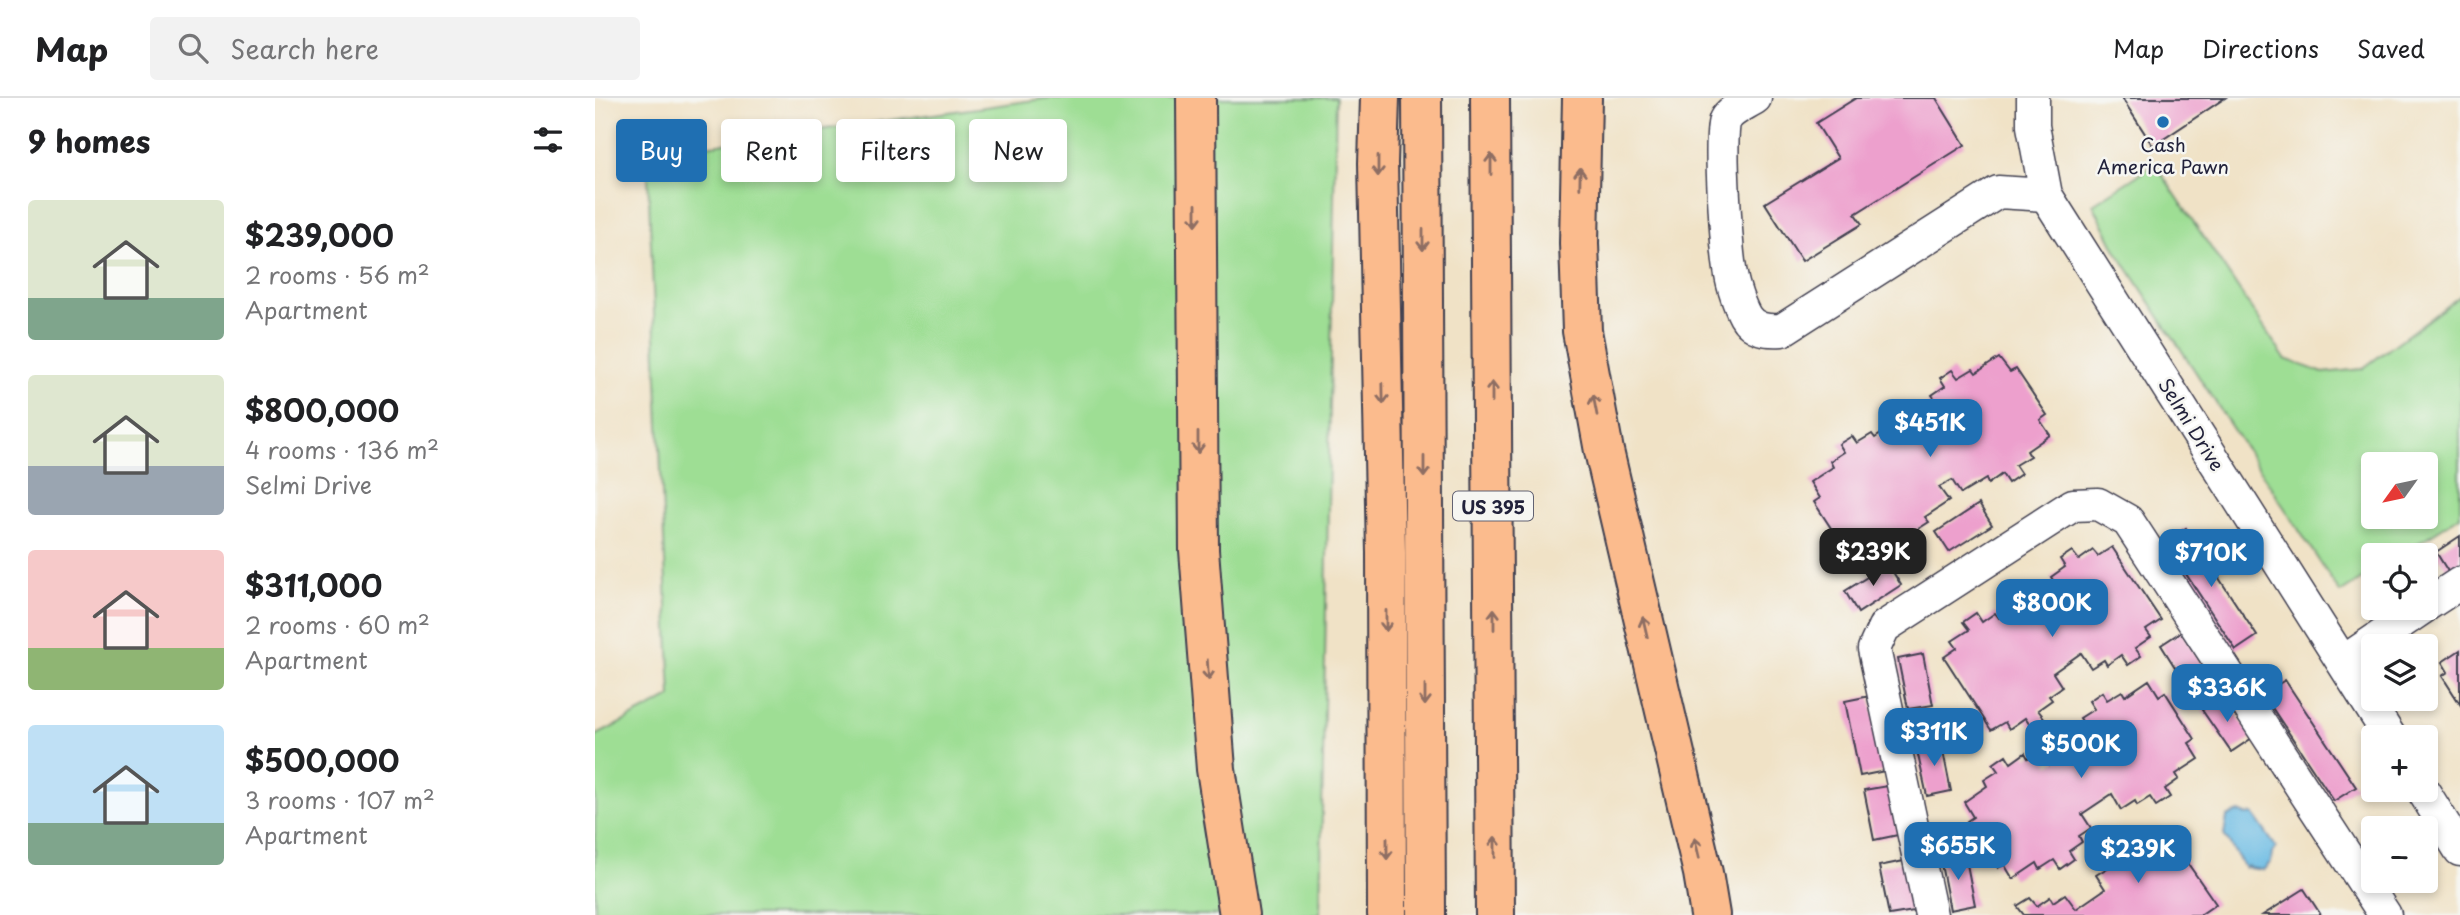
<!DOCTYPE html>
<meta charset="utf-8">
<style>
:root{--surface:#fff;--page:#f2f2f2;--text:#202124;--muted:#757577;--line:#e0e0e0;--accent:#1f6fb2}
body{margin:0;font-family:"Playpen Sans",sans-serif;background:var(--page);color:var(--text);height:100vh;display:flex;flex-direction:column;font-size:26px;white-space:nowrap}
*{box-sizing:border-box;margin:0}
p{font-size:23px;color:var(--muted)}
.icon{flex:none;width:38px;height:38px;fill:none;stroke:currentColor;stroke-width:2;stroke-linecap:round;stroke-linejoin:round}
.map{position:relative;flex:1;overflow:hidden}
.details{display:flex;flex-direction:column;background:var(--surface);width:595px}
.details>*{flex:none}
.top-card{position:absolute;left:21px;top:21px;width:665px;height:63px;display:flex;gap:14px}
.needle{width:46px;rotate:237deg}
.fabs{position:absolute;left:1766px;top:354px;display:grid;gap:14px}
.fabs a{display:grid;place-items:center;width:77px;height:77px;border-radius:7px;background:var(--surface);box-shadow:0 4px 10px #0003;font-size:35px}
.price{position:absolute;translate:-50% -60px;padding:0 16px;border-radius:14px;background:var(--accent);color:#fff;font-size:23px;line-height:46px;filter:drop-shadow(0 2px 4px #0008)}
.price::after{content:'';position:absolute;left:50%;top:42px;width:21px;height:16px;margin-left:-10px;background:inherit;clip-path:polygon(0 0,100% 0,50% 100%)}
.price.on{background:#222;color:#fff}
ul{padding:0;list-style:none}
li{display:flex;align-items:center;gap:21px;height:175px;padding:0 28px}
li span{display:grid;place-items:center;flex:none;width:196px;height:140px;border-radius:7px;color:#555}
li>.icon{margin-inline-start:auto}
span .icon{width:84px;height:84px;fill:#fffc;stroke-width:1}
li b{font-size:30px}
h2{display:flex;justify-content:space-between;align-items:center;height:84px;padding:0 28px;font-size:30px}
.chip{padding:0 24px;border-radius:7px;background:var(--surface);box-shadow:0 4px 10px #0003;font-size:24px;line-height:63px}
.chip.on{background:var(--accent);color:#fff}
header{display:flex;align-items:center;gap:42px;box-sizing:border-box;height:98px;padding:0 35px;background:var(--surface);border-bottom:2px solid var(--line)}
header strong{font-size:33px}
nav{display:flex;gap:38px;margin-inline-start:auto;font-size:24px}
.search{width:490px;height:63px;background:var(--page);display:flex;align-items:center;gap:18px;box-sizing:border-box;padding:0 24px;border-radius:7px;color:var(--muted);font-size:26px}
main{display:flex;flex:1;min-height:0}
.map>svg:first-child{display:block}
</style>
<header>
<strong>Map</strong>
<div class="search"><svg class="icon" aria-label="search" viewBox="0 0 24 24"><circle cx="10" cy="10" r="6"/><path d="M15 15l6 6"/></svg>Search here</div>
<nav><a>Map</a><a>Directions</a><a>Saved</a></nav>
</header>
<main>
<section class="details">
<h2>9 homes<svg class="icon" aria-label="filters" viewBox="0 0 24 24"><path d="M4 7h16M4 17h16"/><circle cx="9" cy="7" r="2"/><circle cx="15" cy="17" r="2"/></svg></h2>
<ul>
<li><span style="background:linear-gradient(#dfe7d0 70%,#7fa58c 0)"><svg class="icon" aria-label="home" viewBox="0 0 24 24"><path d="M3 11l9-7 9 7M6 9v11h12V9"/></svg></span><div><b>$239,000</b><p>2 rooms · 56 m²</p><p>Apartment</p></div></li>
<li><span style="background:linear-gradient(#dfe7d0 65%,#9aa5b1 0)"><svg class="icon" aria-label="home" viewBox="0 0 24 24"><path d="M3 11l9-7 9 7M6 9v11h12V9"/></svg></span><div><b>$800,000</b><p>4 rooms · 136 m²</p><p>Selmi Drive</p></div></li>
<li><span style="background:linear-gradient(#f6c9c9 70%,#8fb573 0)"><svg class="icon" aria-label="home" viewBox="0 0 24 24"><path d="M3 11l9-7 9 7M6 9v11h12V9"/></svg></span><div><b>$311,000</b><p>2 rooms · 60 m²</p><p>Apartment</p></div></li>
<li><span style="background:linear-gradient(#bfe0f5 70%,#7fa58c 0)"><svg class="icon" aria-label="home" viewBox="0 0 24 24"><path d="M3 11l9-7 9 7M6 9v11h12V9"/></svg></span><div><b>$500,000</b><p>3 rooms · 107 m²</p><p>Apartment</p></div></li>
</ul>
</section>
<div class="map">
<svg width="1865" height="817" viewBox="0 0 1865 817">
<rect width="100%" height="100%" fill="#f6f6f2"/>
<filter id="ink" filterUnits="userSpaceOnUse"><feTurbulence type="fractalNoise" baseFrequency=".0143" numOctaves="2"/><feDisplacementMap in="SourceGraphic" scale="14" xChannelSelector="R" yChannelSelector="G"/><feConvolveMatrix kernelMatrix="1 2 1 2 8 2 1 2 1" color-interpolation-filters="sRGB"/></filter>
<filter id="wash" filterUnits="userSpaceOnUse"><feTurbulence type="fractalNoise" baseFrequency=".00686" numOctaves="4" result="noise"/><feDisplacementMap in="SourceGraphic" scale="28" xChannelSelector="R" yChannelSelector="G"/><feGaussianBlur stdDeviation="1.57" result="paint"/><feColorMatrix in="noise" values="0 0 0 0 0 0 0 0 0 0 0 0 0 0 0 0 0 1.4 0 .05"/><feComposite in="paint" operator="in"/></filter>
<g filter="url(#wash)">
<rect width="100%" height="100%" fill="#f0e2c6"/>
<g fill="#9ede94" stroke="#608068" stroke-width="2" fill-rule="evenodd">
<path d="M454,0h287l-16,817h-725v-179l76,-39 -24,-543z"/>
<path d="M1560,66l130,195 38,14 39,-4 98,-73v220l-60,39h-27v17l-33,21 -224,-343 -23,-46zM1778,366h52v52h-52z"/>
</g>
<path fill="#68bae3" stroke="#456e8f" stroke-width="2" d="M1644,714l7,3 7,-1 23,33 -4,6 -1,9 -8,8 -14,-2 -1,-2 -3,2 -21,-33 3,-18z"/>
<g id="blocks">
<g fill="#eda0cd">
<path d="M1261,0h80l29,47 -110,69 7,10 -60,37 -37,-58 73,-45 -22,-35z"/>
<path d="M1527,0h103l-72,48z"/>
<path d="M1404,260l11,14 6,-3 31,46 -7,5 10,15 -23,16 3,5 -15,9 6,9 -13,9 -6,-9 -14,10 -2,-5 -25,15 -9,-14 -13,7 10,14 -24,16 4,5 -14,9 6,9 -14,9 -6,-9 -14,9 -4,-5 -24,15 -9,-14 -6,3 -30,-46 6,-4 -10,-16 23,-15 -3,-6 14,-9 -5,-8 13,-8 5,7 15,-9 3,4 24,-16 9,17 11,-9 -8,-14 24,-17 -3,-4 13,-9 -5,-8 12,-8 6,8 15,-9 3,4z"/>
<path d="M1384,406l13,21 -43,27 -13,-20z"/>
<path d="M1591,430l71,108 -21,14 -71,-108z"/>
<path d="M1865,438v30l-11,7 -13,-21z"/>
<path d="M1517,449l49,73 -15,10 5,7 -16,11 6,8 -13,9 -7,-10 -14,10 -3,-5 -13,8 -10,-15 -28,20 9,14 -13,9 3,4 -14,10 7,9 -13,9 -7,-10 -16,11 -4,-7 -14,8 -47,-73 13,-9 -5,-7 17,-11 -6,-8 13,-9 6,9 13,-9 4,5 12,-8 10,14 30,-20 -10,-13 13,-9 -3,-5 14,-10 -5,-8 12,-8 7,9 14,-10 5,6z"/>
<path d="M1293,466l13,21 -43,28 -13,-22z"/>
<path d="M1586,534l28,43 -21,13 -27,-43z"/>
<path d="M1865,552v54l-18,-28 6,-4 -6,-10z"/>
<path d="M1328,556l10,51 -25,4 -10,-50z"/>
<path d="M1554,582l10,16 6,-4 30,47 -6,4 10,16 -23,15 3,5 -14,10 5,8 -14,9 -6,-9 -13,8 -2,-4 -14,9 -9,-16 -30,20 9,14 -12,8 3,6 -13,9 5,8 -14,10 -6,-9 -14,9 -3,-6 -24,16 -9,-15 -6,4 -31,-47 6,-4 -9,-15 23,-16 -3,-6 14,-9 -5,-7 13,-9 5,8 14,-10 3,5 13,-8 9,15 30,-19 -9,-15 12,-8 -3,-5 14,-9 -5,-8 13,-9 5,8 15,-9 3,5z"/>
<path d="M1690,582l71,107 -22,14 -71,-107z"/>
<path d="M1629,597l28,43 -21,14 -29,-42z"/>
<path d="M1275,598l15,75 -25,5 -15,-75z"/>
<path d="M1346,643l10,50 -24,5 -11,-50z"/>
<path d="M1293,688l10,49 -24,5 -10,-50z"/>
<path d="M1571,734l50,72 -16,11h-176l-7,-9 13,-8 7,8 13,-9 3,5 12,-8 11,15 29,-20 -9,-14 13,-8 -3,-5 14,-10 -6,-8 13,-9 6,9 15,-10 5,7z"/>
<path d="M1370,756l10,51 -25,5 -10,-51z"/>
<path d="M1309,763l10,50 -25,4 -10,-49z"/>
<path d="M1709,791l17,26h-58z"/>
</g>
</g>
</g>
<g filter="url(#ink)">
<use href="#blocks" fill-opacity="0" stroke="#413f50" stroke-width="2"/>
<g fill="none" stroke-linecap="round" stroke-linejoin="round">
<g stroke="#413f50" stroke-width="35">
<g id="minor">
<path d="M1160,0c-9,6 -25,12 -30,22 -7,14 2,135 6,155 2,12 8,30 14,41 8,14 23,15 37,14l216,-138 48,3"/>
<path d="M1438,0v28l13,69 344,542"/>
<path d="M1830,508l35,-23"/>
<path d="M1748,564l81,-55"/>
<path d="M1827,691l38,61"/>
<path d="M1336,817l-57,-266 10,-22 189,-122 25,-1 30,17 257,394"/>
</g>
</g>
<g stroke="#413f50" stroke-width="42">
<g id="highway">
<path d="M601,0l3,452 17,219 23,146"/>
<path d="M785,0l-2,65 8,390 1,362"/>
<path d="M827,0l4,817"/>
<path d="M895,0l5,817"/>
<path d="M987,0l-3,145 3,88 22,120 99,422 7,42"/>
</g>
</g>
<use href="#minor" stroke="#fff" stroke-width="32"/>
<use href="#highway" stroke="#fbbb8d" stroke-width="38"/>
</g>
<defs><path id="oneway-shaft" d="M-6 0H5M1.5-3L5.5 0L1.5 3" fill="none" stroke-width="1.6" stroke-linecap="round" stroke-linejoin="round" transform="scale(1.75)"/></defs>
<g stroke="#8e6e64">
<use href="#oneway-shaft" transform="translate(896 66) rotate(-90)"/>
<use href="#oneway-shaft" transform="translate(783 68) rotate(90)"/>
<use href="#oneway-shaft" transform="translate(985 80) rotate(-89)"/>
<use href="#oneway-shaft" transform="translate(601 117) rotate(90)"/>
<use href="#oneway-shaft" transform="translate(828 142) rotate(90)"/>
<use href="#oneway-shaft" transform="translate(897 294) rotate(-90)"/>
<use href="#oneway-shaft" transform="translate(788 296) rotate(89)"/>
<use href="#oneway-shaft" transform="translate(1000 307) rotate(-101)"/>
<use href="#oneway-shaft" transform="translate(603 345) rotate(90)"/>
<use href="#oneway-shaft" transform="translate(829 369) rotate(90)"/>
<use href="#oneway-shaft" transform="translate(899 521) rotate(-90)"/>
<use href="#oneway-shaft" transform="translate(791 523) rotate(90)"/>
<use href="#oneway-shaft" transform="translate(1050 529) rotate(-103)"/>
<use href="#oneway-shaft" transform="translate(613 572) rotate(86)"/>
<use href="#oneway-shaft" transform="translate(830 597) rotate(90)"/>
<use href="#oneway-shaft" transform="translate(900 749) rotate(-90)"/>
<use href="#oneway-shaft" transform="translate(1102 750) rotate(-103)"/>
<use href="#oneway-shaft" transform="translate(792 751) rotate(90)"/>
</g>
</g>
<circle fill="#1f6fb2" stroke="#f6f6f2" stroke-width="2.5" cx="1568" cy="24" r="7"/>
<g text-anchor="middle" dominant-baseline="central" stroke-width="5" stroke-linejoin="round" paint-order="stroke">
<rect fill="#f6f6f2" stroke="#626272" stroke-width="2" x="858" y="393.5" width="80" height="29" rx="5"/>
<g font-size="18" font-weight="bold" fill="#22223b">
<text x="898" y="408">US 395</text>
</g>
<g font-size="19" fill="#22223b" stroke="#f6f6f2">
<text x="1568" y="46">Cash<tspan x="1568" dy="22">America Pawn</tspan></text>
</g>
<g font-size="19" fill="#22223b" stroke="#f6f6f2">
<text transform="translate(1597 326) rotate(58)">Selmi Drive</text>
</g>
</g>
</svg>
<div class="fabs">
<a><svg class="needle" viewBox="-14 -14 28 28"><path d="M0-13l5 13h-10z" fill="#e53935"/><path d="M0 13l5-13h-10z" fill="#757577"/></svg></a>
<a><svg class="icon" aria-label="locate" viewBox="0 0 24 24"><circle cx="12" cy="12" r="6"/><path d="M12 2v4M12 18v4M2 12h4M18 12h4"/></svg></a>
<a><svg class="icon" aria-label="layers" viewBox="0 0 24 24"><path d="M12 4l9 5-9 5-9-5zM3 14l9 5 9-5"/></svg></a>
<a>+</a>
<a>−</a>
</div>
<b class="price" style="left:1335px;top:361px">$451K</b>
<b class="price on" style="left:1278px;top:490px">$239K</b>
<b class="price" style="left:1616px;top:491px">$710K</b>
<b class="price" style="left:1457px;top:541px">$800K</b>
<b class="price" style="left:1632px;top:626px">$336K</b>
<b class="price" style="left:1339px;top:670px">$311K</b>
<b class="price" style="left:1486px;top:682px">$500K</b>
<b class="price" style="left:1363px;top:784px">$655K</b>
<b class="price" style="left:1543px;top:787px">$239K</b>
<div class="top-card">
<a class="chip on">Buy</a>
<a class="chip">Rent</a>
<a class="chip">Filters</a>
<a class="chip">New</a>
</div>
</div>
</main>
